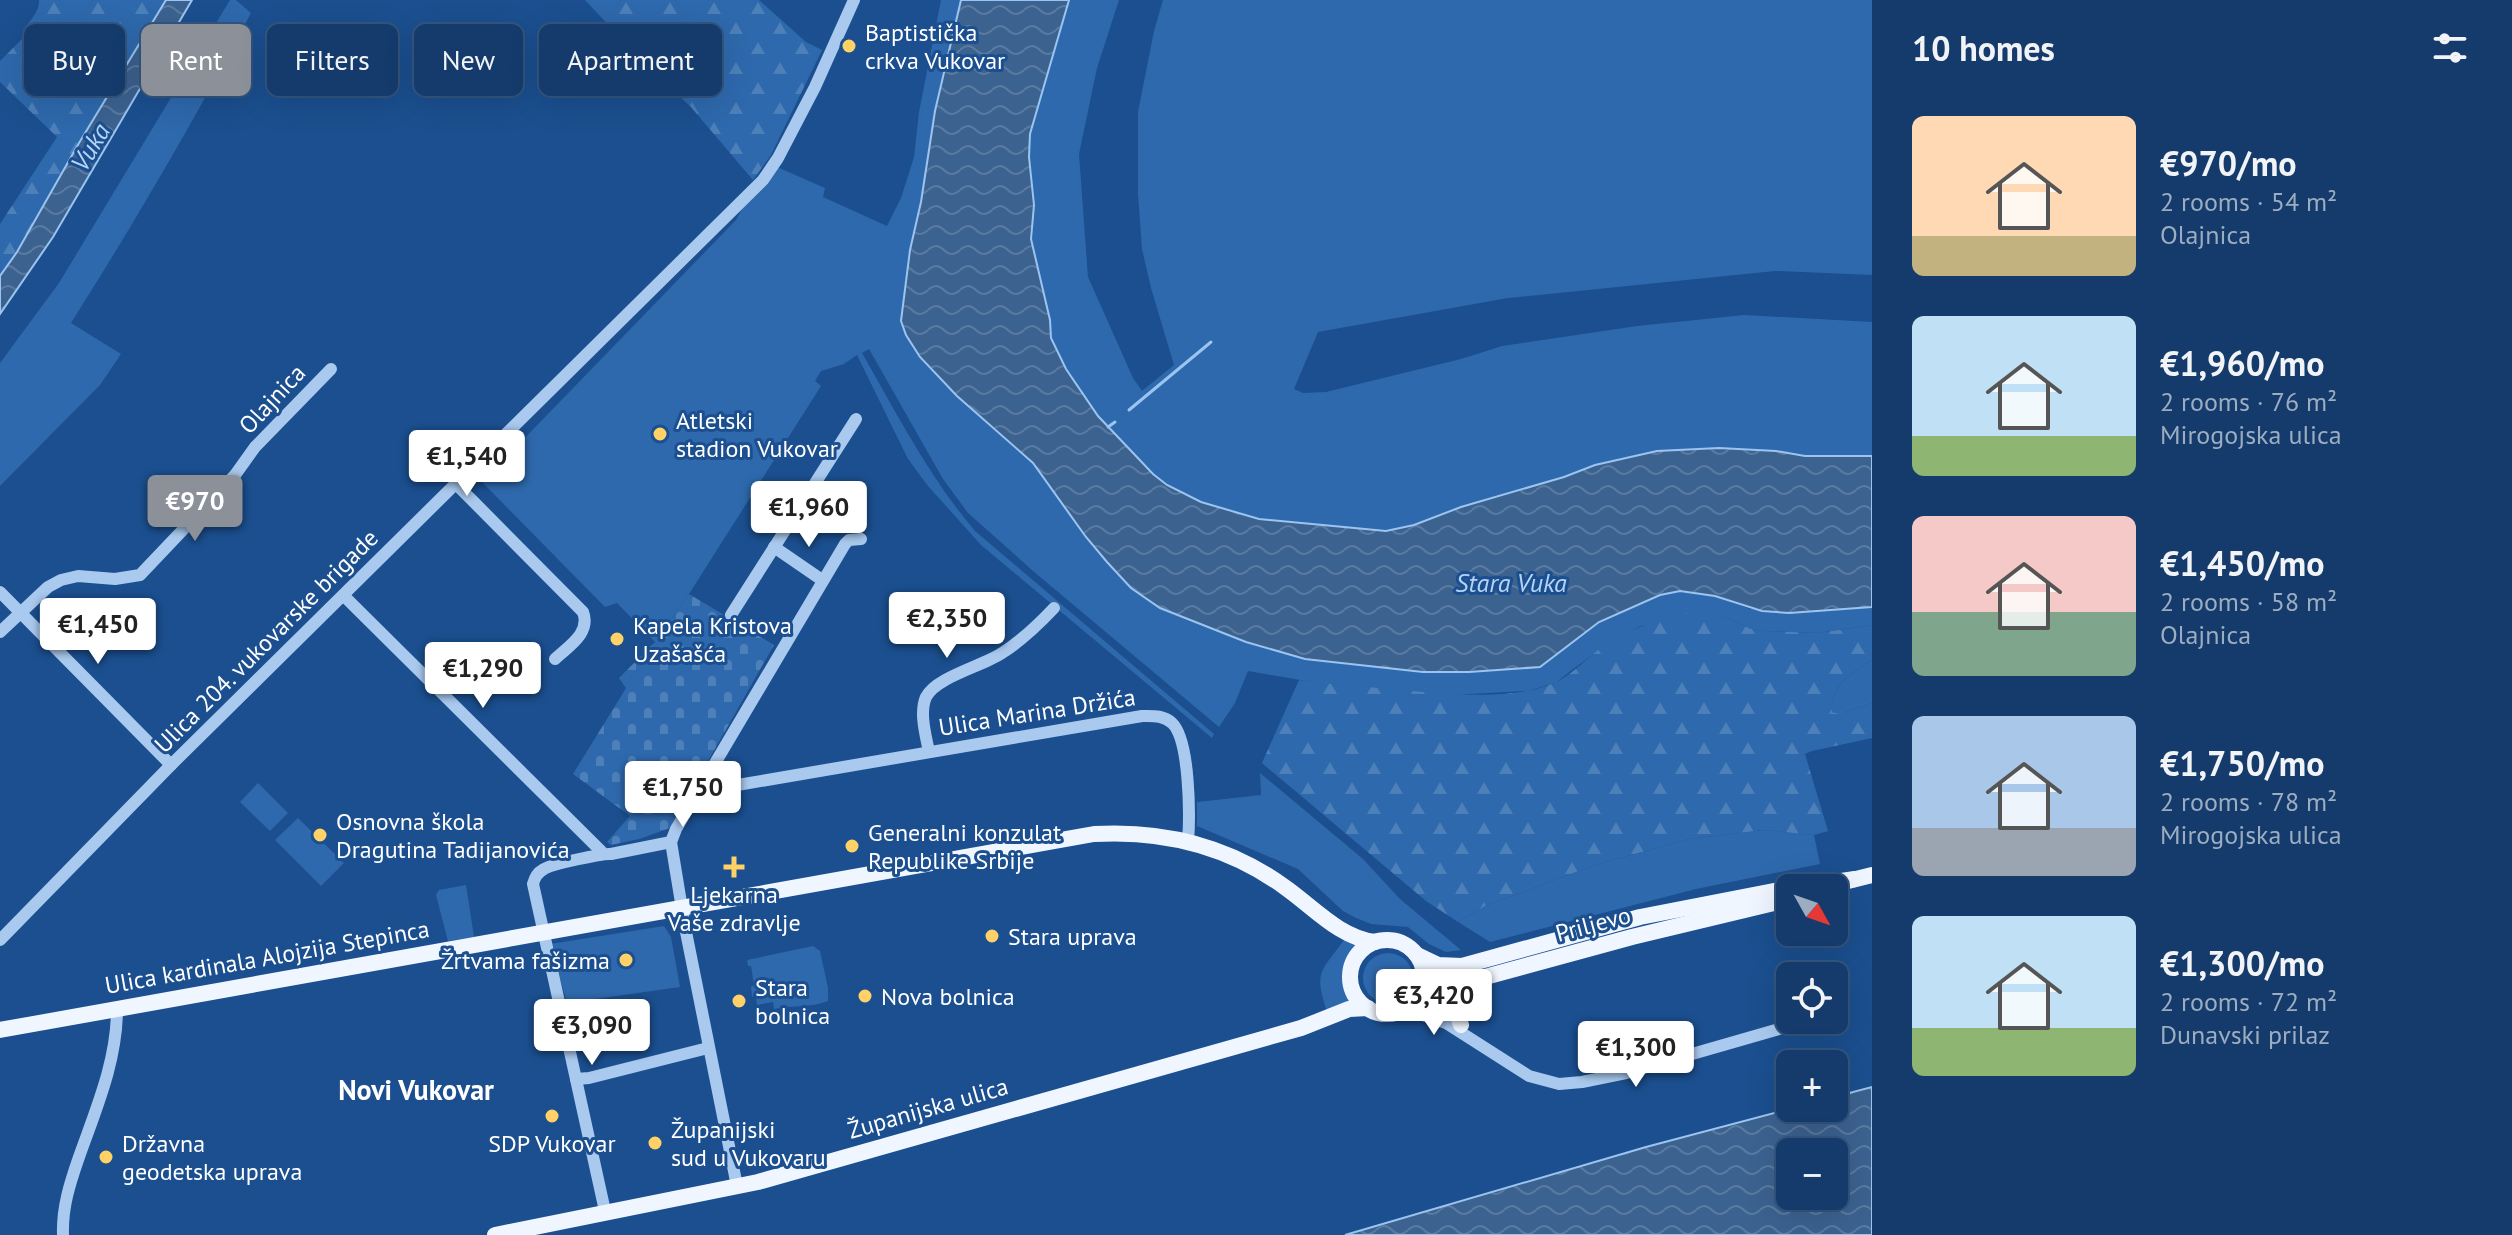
<!DOCTYPE html>
<meta charset="utf-8">
<style>
:root{--surface:#143b6b;--page:#1d4271;--text:#f1f3f6;--muted:#9dadc1;--line:#33557e;--accent:#8c9099}
body{margin:0;font-family:"PT Sans",sans-serif;background:var(--page);color:var(--text);height:100vh;display:flex;flex-direction:column;font-size:30px;white-space:nowrap}
*{box-sizing:border-box;margin:0}
p{font-size:26px;color:var(--muted)}
.icon{flex:none;width:44px;height:44px;fill:none;stroke:currentColor;stroke-width:2;stroke-linecap:round;stroke-linejoin:round}
.map{position:relative;flex:1;overflow:hidden}
.details{display:flex;flex-direction:column;background:var(--surface);width:640px}
.details>*{flex:none}
.guide{position:absolute;left:24px;top:24px;width:760px;height:72px;display:flex;gap:16px}
.needle{width:52px;rotate:130deg}
.controls{position:absolute;left:1776px;top:874px;display:grid;gap:16px}
.controls a{display:grid;place-items:center;width:72px;height:72px;border-radius:12px;background:var(--surface);box-shadow:0 8px 32px #0002,0 0 0 2px var(--line);font-size:40px}
.price{position:absolute;translate:-50% -68px;padding:0 18px;border-radius:8px;background:#fff;color:#222;font-size:26px;line-height:52px;filter:drop-shadow(0 2px 4px #0008)}
.price::after{content:'';position:absolute;left:50%;top:48px;width:24px;height:18px;margin-left:-12px;background:inherit;clip-path:polygon(0 0,100% 0,50% 100%)}
.price.on{background:var(--accent);color:#fff}
ul{padding:0;list-style:none}
li{display:flex;align-items:center;gap:24px;height:200px;padding:0 40px}
li span{display:grid;place-items:center;flex:none;width:224px;height:160px;border-radius:12px;color:#555}
li>.icon{margin-inline-start:auto}
span .icon{width:96px;height:96px;fill:#fffc;stroke-width:1}
li b{font-size:34px}
h2{display:flex;justify-content:space-between;align-items:center;height:96px;padding:0 40px;font-size:34px}
.tag{padding:0 28px;border-radius:12px;background:var(--surface);box-shadow:0 8px 32px #0002,0 0 0 2px var(--line);font-size:28px;line-height:72px}
.tag.on{background:var(--accent);color:#fff}
main{display:flex;flex:1;min-height:0}
.map>svg:first-child{display:block}
</style>
<main>
<div class="map">
<svg width="1872" height="1235" viewBox="0 0 1872 1235">
<defs>
<pattern id="forest-firs" width="22" height="20" patternUnits="userSpaceOnUse" patternTransform="scale(2)"><rect width="22" height="20" fill="#2e69ad"/><path d="M5 1l3.5 6h-7zM16 11l3.5 6h-7z" fill="#4d80b9"/></pattern>
<pattern id="cemetery-stones" width="16" height="16" patternUnits="userSpaceOnUse" patternTransform="scale(2)"><rect width="16" height="16" fill="#2e69ad"/><path d="M2 7V4a2 2 0 0 1 4 0v3zM10 15v-3a2 2 0 0 1 4 0v3z" fill="#4d80b9"/></pattern>
<pattern id="water-waves" width="16" height="10" patternUnits="userSpaceOnUse" patternTransform="scale(2)"><rect width="16" height="10" fill="#3c6290"/><path d="M0 5q4-4 8 0t8 0" fill="none" stroke="#597aa1"/></pattern>
</defs>
<rect width="100%" height="100%" fill="#1b4f8f"/>
<g fill="#2e69ad">
<path d="M230,0h6l15,13c-56,106 -116,209 -180,310l50,31 -21,31 -100,101v-123l59,-80z"/>
<path d="M941,0h20l-26,111 -14,91 -11,48 -9,71 56,75 84,75 45,66 45,51 29,20 86,34 59,17 118,13h46l71,-6 59,-44 61,-27 20,-4 35,5 35,13 94,1 28,-3v18l-54,8 -55,-2 -12,-2 -33,-15 -78,12 -40,23 -45,34 -27,8 -78,4 -121,-10 -81,-14 -13,32 -16,24 -186,-156 -65,-58 -25,-34 -74,-130 -7,4c35,61 67,124 113,178l239,203 -2,4 -231,-193 -53,-59 -20,-27 -51,-104 -13,9 -23,7 -6,10 6,5 -132,208 -34,48 -38,-39 -12,4 -123,-125 254,-262 11,-20 30,-33 48,21 -2,9 64,29 14,-28 13,-41 5,-45z"/>
<path d="M1069,0h50l-22,68 -18,86 9,123 45,101 9,13 32,-26 -23,-77 -9,-39 -4,-55v-82l16,-81 9,-31h709v275l-97,-4 -267,27 -190,34 -24,57 9,4 23,-1 135,-33 41,-13 135,-20 107,-11 128,7v134h-67l-29,-5 -57,-3 -62,3 -62,14 -31,12 -103,30 -47,18 -28,6 -127,-12 -59,-17 -33,-17 -14,-11 -55,-58 -32,-47 -15,-31 -1,-18 -19,-81 3,-34 -5,-48 1,-23z"/>
<path d="M1872,660v43l-32,11 -8,-2c-2,-28 20,-39 40,-52z"/>
<path d="M1260,773l103,86 37,40 61,51 -15,2 -17,-8 -21,-17 -37,-3 -15,-6 -13,-7 -45,-42 -101,-43v-24l64,-7z"/>
<path d="M258,783l30,30 -18,18 -30,-29z"/>
<path d="M298,818l46,45 -23,23 -46,-46z"/>
<path d="M1764,830l50,5 6,29 -124,25 -206,53 -32,-20 27,-16 110,-41 94,-26z"/>
<path d="M466,885l8,52 -26,4 -12,-46 3,-5z"/>
<path d="M664,926l7,11 9,50 -113,16 -17,-59z"/>
<path d="M1344,940l13,6c-13,19 -14,35 -6,55l-24,11c-13,-41 -7,-39 17,-72z"/>
<path d="M813,946l7,5 8,37v13c-18,7 -35,4 -54,8l-1,-7 -16,3 -1,-9 -4,1 -1,-10 3,-2 -3,-19h-3l-1,-6z"/>
<circle cx="1388" cy="978" r="25"/>
</g>
<g fill="url(#forest-firs)">
<path d="M39,0h127l-87,143 -62,109 -17,24v-52l57,-87 -57,-55v-21l25,-25 -2,-6c6,-8 17,-19 16,-30z"/>
<path d="M585,0h174l47,42 16,8 -51,105 -18,25 -63,-74 -41,-38z"/>
<path d="M1700,612l18,2 33,15 12,2 55,2 54,-8v35c-20,13 -42,24 -40,52l8,2 32,-11v35l-60,13 -7,3 23,77 -14,4 -50,-5 -75,9 -94,26 -110,41 -27,16 -32,-21 -164,-138 37,-83c30,5 60,6 91,9 44,4 123,13 164,-6 16,-7 30,-22 44,-33 30,-21 66,-35 102,-38z"/>
</g>
<path fill="url(#cemetery-stones)" d="M689,594l85,51 -104,183 -31,11 -28,6 -4,-3 23,-26 -57,-42 53,-86 -7,-10 36,-36z"/>
<g fill="url(#water-waves)" stroke="#9cc4f0" stroke-width="2" fill-rule="evenodd">
<path d="M166,0h26l-139,237 -53,77v-38l17,-24 62,-109z"/>
<path d="M961,0h108l-39,134 -1,23 5,48 -3,34 19,81 1,18 15,31 32,47 55,58 14,11 34,17 58,17 127,12 28,-6 47,-18 103,-30 31,-12 62,-14 62,-3 57,3 29,5h67v151l-83,6 -27,-2 -47,-15 -35,-5 -20,4 -61,27 -59,45 -71,5h-46l-118,-13 -59,-17 -86,-34 -29,-20 -24,-26 -21,-25 -53,-74 -76,-67 -37,-39 -14,-22 -5,-14 9,-71 11,-48 14,-91z"/>
<path d="M1872,1087v148h-527l301,-88 147,-39h41v-11zM1790,1152h44v44h-44z"/>
</g>
<g fill="none" stroke-linecap="round" stroke-linejoin="round">
<g stroke="#9cc4f0" stroke-width="3">
<path d="M1129,410l82,-68"/>
<path d="M1108,427l7,-5"/>
</g>
<g stroke="#a9c9ee" stroke-width="12">
<path d="M456,484l127,128c8,21 -14,34 -28,47"/>
<path d="M774,547l48,33"/>
<path d="M0,592l171,173"/>
<path d="M344,596l258,256"/>
<path d="M731,615l125,-196"/>
<path d="M0,632l48,-45 13,-7 17,-4 37,3 25,-4 95,-100 20,-28 76,-78"/>
<path d="M929,752c-3,-16 -10,-39 -3,-55 10,-20 57,-31 76,-44 19,-12 36,-28 52,-45"/>
<path d="M700,788l14,1 428,-73c11,0 21,-1 30,7 18,17 18,93 16,119"/>
<path d="M671,842l5,-13 169,-285 4,-4 12,-1"/>
<path d="M0,940l171,-175 592,-585 15,-22 37,-71 39,-87"/>
<path d="M1424,979l9,21 25,23"/>
<path d="M1397,1012l20,1 29,10 83,53 30,8 23,-2 44,-9 184,-53"/>
<path d="M576,1079l13,-1 119,-30"/>
<path d="M605,1211l-72,-327c2,-7 4,-11 11,-15 8,-5 60,-16 67,-15l60,-12 14,85 52,259"/>
<path d="M63,1235c-1,-28 7,-52 16,-78 17,-48 38,-96 38,-148"/>
</g>
<g stroke="#f0f6ff" stroke-width="16">
<path d="M1844,882l28,-7"/>
<path d="M1793,888l62,-9"/>
<circle cx="1387" cy="977" r="37"/>
<path d="M1417,955l21,10 24,1 178,-49 150,-29"/>
<path d="M1413,1003l16,-10 12,-4 191,-52 158,-38"/>
<path d="M1461,1025c-7,-19 -4,-30 12,-43"/>
<path d="M0,1030l1094,-196c70,-4 135,12 192,54 27,19 54,50 89,54"/>
<path d="M495,1235l263,-53 543,-154 48,-19 19,-1"/>
</g>
</g>
<g fill="#ffd166" stroke="#1b4f8f" stroke-width="3">
<circle cx="849" cy="46" r="8"/>
<circle cx="660" cy="434" r="8"/>
<circle cx="617" cy="639" r="8"/>
<circle cx="320" cy="835" r="8"/>
<circle cx="852" cy="846" r="8"/>
<path d="M730 855h8v8h8v8h-8v8h-8v-8h-8v-8h8z"/>
<circle cx="992" cy="936" r="8"/>
<circle cx="626" cy="960" r="8"/>
<circle cx="865" cy="996" r="8"/>
<circle cx="739" cy="1001" r="8"/>
<circle cx="552" cy="1116" r="8"/>
<circle cx="655" cy="1143" r="8"/>
<circle cx="106" cy="1157" r="8"/>
</g>
<g text-anchor="middle" dominant-baseline="central" stroke-width="6" stroke-linejoin="round" paint-order="stroke">
<g font-size="24" fill="#fff" stroke="#1b4f8f" text-anchor="start">
<text x="865" y="32">Baptistička<tspan x="865" dy="28">crkva Vukovar</tspan></text>
<text x="676" y="420">Atletski<tspan x="676" dy="28">stadion Vukovar</tspan></text>
<text x="633" y="625">Kapela Kristova<tspan x="633" dy="28">Uzašašća</tspan></text>
<text x="336" y="821">Osnovna škola<tspan x="336" dy="28">Dragutina Tadijanovića</tspan></text>
<text x="868" y="832">Generalni konzulat<tspan x="868" dy="28">Republike Srbije</tspan></text>
<text x="734" y="894" text-anchor="middle">Ljekarna<tspan x="734" dy="28">Vaše zdravlje</tspan></text>
<text x="1008" y="936">Stara uprava</text>
<text x="610" y="960" text-anchor="end">Žrtvama fašizma</text>
<text x="755" y="987">Stara<tspan x="755" dy="28">bolnica</tspan></text>
<text x="881" y="996">Nova bolnica</text>
<text x="671" y="1129">Županijski<tspan x="671" dy="28">sud u Vukovaru</tspan></text>
<text x="122" y="1143">Državna<tspan x="122" dy="28">geodetska uprava</tspan></text>
<text x="552" y="1143" text-anchor="middle">SDP Vukovar</text>
</g>
<g font-size="24" fill="#fff" stroke="#1b4f8f">
<text transform="translate(272 399) rotate(-47)">Olajnica</text>
<text transform="translate(266 641) rotate(-45)">Ulica 204. vukovarske brigade</text>
<text transform="translate(1037 712) rotate(-9)">Ulica Marina Držića</text>
<text transform="translate(1593 924) rotate(-15)">Priljevo</text>
<text transform="translate(267 957) rotate(-10)">Ulica kardinala Alojzija Stepinca</text>
<text transform="translate(928 1108) rotate(-16)">Županijska ulica</text>
</g>
<g font-size="26" font-style="italic" fill="#b5d3f5" stroke="#1b4f8f">
<text transform="translate(90 147) rotate(-59)">Vuka</text>
<text x="1511" y="582">Stara Vuka</text>
</g>
<g font-size="28" font-weight="bold" fill="#fff" stroke="#1b4f8f">
<text x="416" y="1089">Novi Vukovar</text>
</g>
</g>
</svg>
<div class="controls">
<a><svg class="needle" viewBox="-14 -14 28 28"><path d="M0-13l5 13h-10z" fill="#e53935"/><path d="M0 13l5-13h-10z" fill="#9dadc1"/></svg></a>
<a><svg class="icon" aria-label="locate" viewBox="0 0 24 24"><circle cx="12" cy="12" r="6"/><path d="M12 2v4M12 18v4M2 12h4M18 12h4"/></svg></a>
<a>+</a>
<a>−</a>
</div>
<b class="price" style="left:467px;top:498px">€1,540</b>
<b class="price on" style="left:195px;top:543px">€970</b>
<b class="price" style="left:809px;top:549px">€1,960</b>
<b class="price" style="left:947px;top:660px">€2,350</b>
<b class="price" style="left:98px;top:666px">€1,450</b>
<b class="price" style="left:483px;top:710px">€1,290</b>
<b class="price" style="left:683px;top:829px">€1,750</b>
<b class="price" style="left:1434px;top:1037px">€3,420</b>
<b class="price" style="left:592px;top:1067px">€3,090</b>
<b class="price" style="left:1636px;top:1089px">€1,300</b>
<div class="guide">
<a class="tag">Buy</a>
<a class="tag on">Rent</a>
<a class="tag">Filters</a>
<a class="tag">New</a>
<a class="tag">Apartment</a>
</div>
</div>
<section class="details">
<h2>10 homes<svg class="icon" aria-label="filters" viewBox="0 0 24 24"><path d="M4 7h16M4 17h16"/><circle cx="9" cy="7" r="2"/><circle cx="15" cy="17" r="2"/></svg></h2>
<ul>
<li><span style="background:linear-gradient(#ffd9b3 75%,#c2b280 0)"><svg class="icon" aria-label="home" viewBox="0 0 24 24"><path d="M3 11l9-7 9 7M6 9v11h12V9"/></svg></span><div><b>€970/mo</b><p>2 rooms · 54 m²</p><p>Olajnica</p></div></li>
<li><span style="background:linear-gradient(#bfe0f5 75%,#8fb573 0)"><svg class="icon" aria-label="home" viewBox="0 0 24 24"><path d="M3 11l9-7 9 7M6 9v11h12V9"/></svg></span><div><b>€1,960/mo</b><p>2 rooms · 76 m²</p><p>Mirogojska ulica</p></div></li>
<li><span style="background:linear-gradient(#f6c9c9 60%,#7fa58c 0)"><svg class="icon" aria-label="home" viewBox="0 0 24 24"><path d="M3 11l9-7 9 7M6 9v11h12V9"/></svg></span><div><b>€1,450/mo</b><p>2 rooms · 58 m²</p><p>Olajnica</p></div></li>
<li><span style="background:linear-gradient(#a9c7e8 70%,#9aa5b1 0)"><svg class="icon" aria-label="home" viewBox="0 0 24 24"><path d="M3 11l9-7 9 7M6 9v11h12V9"/></svg></span><div><b>€1,750/mo</b><p>2 rooms · 78 m²</p><p>Mirogojska ulica</p></div></li>
<li><span style="background:linear-gradient(#bfe0f5 70%,#8fb573 0)"><svg class="icon" aria-label="home" viewBox="0 0 24 24"><path d="M3 11l9-7 9 7M6 9v11h12V9"/></svg></span><div><b>€1,300/mo</b><p>2 rooms · 72 m²</p><p>Dunavski prilaz</p></div></li>
</ul>
</section>
</main>
